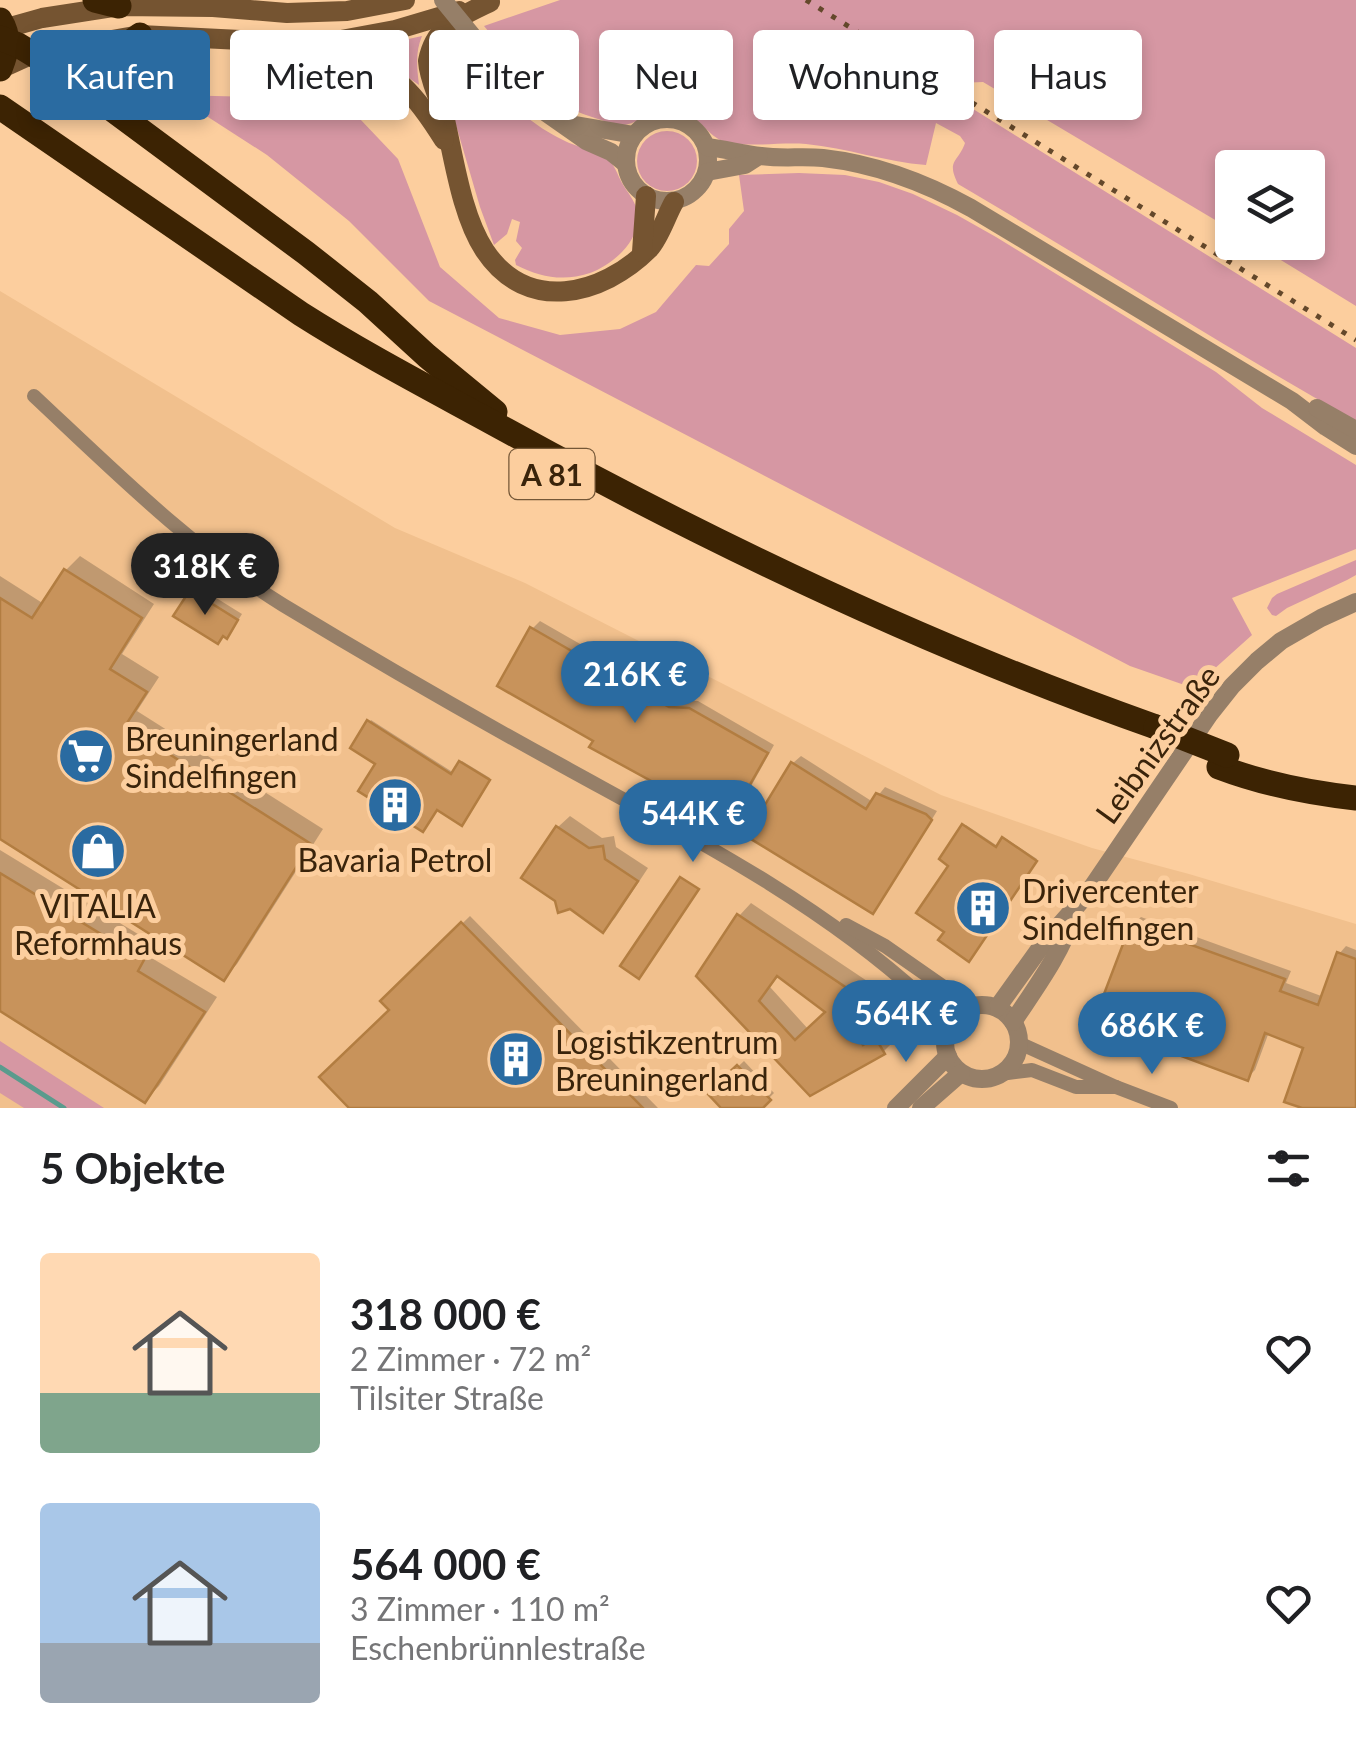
<!DOCTYPE html>
<html lang="de">
<meta charset="utf-8">
<style>
:root{--surface:#fff;--page:#f2f2f2;--text:#202124;--muted:#757577;--accent:#2a6ba1}
body{margin:0;font-family:Lato,sans-serif;background:var(--page);color:var(--text);height:100vh;display:flex;flex-direction:column;font-size:38px;white-space:nowrap}
*{box-sizing:border-box;margin:0}
p{font-size:32px;color:var(--muted)}
.icon{flex:none;width:55px;height:55px;fill:none;stroke:currentColor;stroke-width:2;stroke-linecap:round;stroke-linejoin:round}
.map{position:relative;height:1108px;overflow:hidden}
.panel{display:flex;flex-direction:column;background:var(--surface);flex:1}
.panel>*{flex:none}
.banner{position:absolute;left:30px;top:30px;width:1298px;height:90px;display:flex;gap:20px}
.tools{position:absolute;left:1215px;top:150px;display:grid;gap:20px}
.tools a{display:grid;place-items:center;width:110px;height:110px;border-radius:10px;background:var(--surface);box-shadow:0 5px 15px #0003;font-size:50px}
.price{position:absolute;translate:-50% -85px;padding:0 22px;border-radius:35px;background:var(--accent);color:#fff;font-size:32px;line-height:65px;filter:drop-shadow(0 2px 5px #0008)}
.price::after{content:'';position:absolute;left:50%;top:60px;width:30px;height:22px;margin-left:-15px;background:inherit;clip-path:polygon(0 0,100% 0,50% 100%)}
.price.on{background:#222;color:#fff}
ul{padding:0;list-style:none}
li{display:flex;align-items:center;gap:30px;height:250px;padding:0 40px}
li span{display:grid;place-items:center;flex:none;width:280px;height:200px;border-radius:10px;color:#555}
li>.icon{margin-inline-start:auto}
span .icon{width:120px;height:120px;fill:#fffc;stroke-width:1}
li b{font-size:42px}
h2{display:flex;justify-content:space-between;align-items:center;height:120px;padding:0 40px;font-size:42px}
.chip{padding:0 35px;border-radius:10px;background:var(--surface);box-shadow:0 5px 15px #0003;font-size:35px;line-height:90px}
.chip.on{background:var(--accent);color:#fff}
.map>svg:first-child{display:block}
</style>
<div class="map">
<svg width="1356" height="1108" viewBox="0 0 1356 1108">
<rect width="100%" height="100%" fill="#fcce9e"/>
<path fill="#f1c08d" d="M0,291l395,237 130,55 416,212 151,53 97,26 167,50v184h-1356z"/>
<g fill="#d697a3">
<path d="M560,0h796v306l-103,-63 55,-1v-74h-76v62l-249,-148 -50,2 423,264v73c-135,-76 -265,-159 -398,-237 -12,-24 0,-21 7,-41l-5,-7 -24,-13 -10,42c-40,-3 -79,-17 -120,-21 -24,-2 -52,3 -76,-1 -22,-3 -27,-26 -50,-31 -28,-7 -36,11 -58,13 -10,0 -20,-5 -30,-8 -59,-19 -70,-46 -108,-91z"/>
<path d="M422,36c-7,17 -5,31 -3,49l-30,-21 -30,-14z"/>
<path d="M458,40c19,23 43,56 66,75 11,9 26,19 39,25 13,7 30,9 43,18 9,6 11,16 16,25 5,9 12,16 15,27 6,29 -23,54 -47,63 -27,9 -50,4 -74,-8l-1,-5 7,-12 -6,-7 4,-19 -8,-3 -5,15 -13,11 -14,-38 -41,-140 6,-15z"/>
<path d="M174,95l167,4 57,60 42,108 59,51 61,17 60,-6 36,-17 40,-47 13,1 20,-22v-15l15,-18 -5,-36 60,-2 46,2 34,7 34,12 44,21 39,22 220,135 46,36 94,57v84l-124,49 20,37 -59,53 -63,-22 -701,-365 -80,-80 -82,-66z"/>
<circle cx="667" cy="161" r="30"/>
<path d="M1356,560v15l-9,5 -60,28 -11,8 -4,-1 -5,-7 5,-10 5,-4z"/>
<path d="M0,1041l104,67h-80l-24,-15z"/>
</g>
<g fill="#0003" fill-rule="evenodd">
<path d="M80,556l74,48 -32,50 37,23 -22,34 186,118 -86,135 -13,14 -224,-142v-260l44,28 22,-34z"/>
<path d="M197,586l45,28 -10,16 -55,-15z"/>
<path d="M540,621l138,79 20,1 76,44 -38,68 -8,7 -132,-80 -64,-111z"/>
<path d="M371,720l83,53 8,-12 28,17 -29,45 -108,-76z"/>
<path d="M801,756l72,46 12,-15 52,24 -57,93 -8,7 -123,-76 44,-72z"/>
<path d="M570,816l32,22 12,-2 2,11 32,21 -33,50 -12,12 -78,-53 33,-50z"/>
<path d="M966,825l33,22 6,-9 32,21 -68,99 -22,-27 5,-66 -10,-6z"/>
<path d="M0,850l156,95 -6,12 67,40 -58,89 -14,14 -145,-92z"/>
<path d="M751,903l125,84 -20,19 20,29 13,-8 7,12 -13,13 -72,41 -112,-117 40,-60zM779,975l49,36 -19,19 -39,-43z"/>
<path d="M470,916l188,192h-305l-30,-31 70,-67 -10,-9z"/>
<path d="M1141,917l150,54 -5,12 38,14 15,-43 7,-8 10,4v158h-46l-22,-8 18,-54 -37,-14 -14,38 -8,8 -114,-154z"/>
<path d="M744,1061l30,32 -15,15h-35l-14,-15z"/>
</g>
<g fill="none" stroke-linecap="round" stroke-linejoin="round">
<path stroke="#5a9b8d" stroke-width="5" d="M0,1067l64,41"/>
</g>
<g fill="#c8935b" stroke="#b27d41" stroke-width="2.5" fill-rule="evenodd">
<path d="M64,569l78,49 -32,51 37,23 -22,34 186,118 -87,137 -224,-142v-241l32,20z"/>
<path d="M190,590l48,30 -11,19 -4,-3 -5,8 -45,-28z"/>
<path d="M530,627l139,80 20,1 79,45 -40,70 -139,-76 4,-6 -96,-55z"/>
<path d="M367,720l84,54 8,-13 31,19 -28,46 -25,-16 -14,22 -65,-41 17,-27 -25,-16z"/>
<path d="M791,762l75,47 10,-16 50,21 6,6 -59,94 -127,-78z"/>
<path d="M962,824l34,23 6,-10 35,24 -68,101 -31,-22 6,-8 -28,-19 32,-47 -9,-7z"/>
<path d="M556,826l33,22 14,-2 2,13 33,22 -35,52 -33,-24 -12,4 -3,-12 -34,-23z"/>
<path d="M0,873l144,87 -6,11 67,41 -60,91 -145,-92z"/>
<path d="M680,877l19,12 -60,90 -19,-13z"/>
<path d="M737,914l129,87 -20,19 17,25 12,-8 10,17 -75,42 -114,-120zM777,976l48,36 -30,28 -36,-39z"/>
<path d="M461,922l182,186h-294l-30,-31 70,-67 -9,-9z"/>
<path d="M1131,923l154,56 -5,12 38,14 19,-53 19,7v149h-54l-18,-6 19,-54 -38,-15 -17,48 -155,-58z"/>
<path d="M737,1065l34,35 -8,8h-42l-14,-15z"/>
</g>
<g fill="none" stroke-linecap="round" stroke-linejoin="round">
<g stroke="#967f68" stroke-width="14">
<path d="M34,396c79,74 157,152 249,209 91,55 183,108 276,159 125,69 257,136 363,233l9,9 15,28"/>
<path d="M846,925l39,21 86,60"/>
<path d="M1019,1043l97,44 55,21"/>
<path d="M1000,1074l32,-4 44,17h40"/>
</g>
<g stroke="#967f68" stroke-width="18">
<path d="M497,66l32,35 57,40 25,11 15,12"/>
<circle cx="667" cy="160" r="41"/>
<path d="M564,123l70,12"/>
<path d="M707,147c18,2 36,7 54,9 20,3 42,0 62,2 53,6 101,24 148,50l321,193 34,26 30,19"/>
<path d="M707,172l38,-7 14,-9"/>
<path d="M1317,408l39,22"/>
<circle cx="982" cy="1042" r="37"/>
<path d="M997,1008l46,-64 45,-51 121,-178 23,-29 25,-25 24,-20 40,-23 35,-16"/>
<path d="M1013,1022c23,-35 48,-68 61,-108"/>
<path d="M896,1108l52,-52"/>
<path d="M921,1108l40,-35"/>
</g>
<g stroke="#755431" stroke-width="20">
<path d="M490,2c-30,15 -55,23 -62,59 1,20 13,39 17,59 9,39 17,97 40,131 42,63 117,45 164,-2 11,-12 17,-33 25,-47"/>
<path d="M0,30l42,-12 77,-12 94,1 74,6 60,-2 58,-11"/>
<path d="M274,48c10,3 20,8 30,8 13,1 27,-1 40,1 48,5 77,46 100,83"/>
<path d="M0,69l33,-15 107,-19 140,7 61,-2 54,-10 64,-19"/>
<path d="M642,252l4,-56"/>
</g>
<g stroke="#3c2303" stroke-width="25">
<path d="M95,0l24,6"/>
<path d="M0,20c11,18 7,31 0,49"/>
<path d="M0,38l18,7 41,25 247,183 62,49 59,54 68,56"/>
<path d="M0,107l301,207c66,42 136,78 205,116 209,115 425,218 650,297"/>
<path d="M112,108c-10,-42 -6,-48 28,-73"/>
<path d="M1219,767c45,17 90,26 137,31"/>
</g>
<path stroke="#64482b" stroke-width="5" stroke-dasharray="5 10" stroke-linecap="butt" d="M806,0l550,340"/>
<path stroke="#967f68" stroke-width="18" d="M443,0l54,66"/>
<path stroke="#3c2303" stroke-width="25" d="M1156,727l71,28"/>
</g>
<defs>
<g id="supermarket-disc" transform="scale(2.875)"><circle r="9.5" fill="#2a6ba1" stroke="#fcce9e"/><path d="M-6-5.5h2.5l.6 2H6L4.5 2H-2.5L-4.4-4H-6ZM-1.5 3.2a1.3 1.3 0 1 0 .1 0ZM3 3.2a1.3 1.3 0 1 0 .1 0Z" fill="#fff"/></g>
<g id="building-disc" transform="scale(2.875)"><circle r="9.5" fill="#2a6ba1" stroke="#fcce9e"/><path d="M-4-6H4V6H1V3H-1V6H-4ZM-2.5-4.3h1.7v1.8h-1.7ZM.8-4.3h1.7v1.8H.8ZM-2.5-1h1.7V.8h-1.7ZM.8-1h1.7V.8H.8Z" fill="#fff"/></g>
<g id="shop-disc" transform="scale(2.875)"><circle r="9.5" fill="#2a6ba1" stroke="#fcce9e"/><path d="M-5-2.5h2.3a2.7 3.5 0 0 1 5.4 0H5L5.5 6h-11ZM-1.5-2.5h3a1.5 2.3 0 0 0-3 0Z" fill="#fff"/></g>
</defs>
<g fill-rule="evenodd">
<use href="#supermarket-disc" x="86" y="756"/>
<use href="#building-disc" x="395" y="805"/>
<use href="#shop-disc" x="98" y="851"/>
<use href="#building-disc" x="983" y="908"/>
<use href="#building-disc" x="516" y="1059"/>
</g>
<g text-anchor="middle" dominant-baseline="central" stroke-width="10" stroke-linejoin="round" paint-order="stroke">
<rect fill="#fcce9e" stroke="#745737" stroke-width="2.5" x="509.5" y="449" width="85" height="50" rx="8"/>
<g font-size="30" font-weight="bold" fill="#3a240b">
<text x="552" y="474">A 81</text>
</g>
<g font-size="32" fill="#3a240b" stroke="#fcce9e" text-anchor="start">
<text x="125" y="738">Breuningerland<tspan x="125" dy="37">Sindelfingen</tspan></text>
<text x="395" y="859" text-anchor="middle">Bavaria Petrol</text>
<text x="1022" y="890">Drivercenter<tspan x="1022" dy="37">Sindelfingen</tspan></text>
<text x="98" y="905" text-anchor="middle">VITALIA<tspan x="98" dy="37">Reformhaus</tspan></text>
<text x="555" y="1041">Logistikzentrum<tspan x="555" dy="37">Breuningerland</tspan></text>
</g>
<g font-size="32" fill="#3a240b" stroke="#fcce9e">
<text transform="translate(1157 744) rotate(-54)">Leibnizstraße</text>
</g>
</g>
</svg>
<div class="tools">
<a><svg class="icon" aria-label="layers" viewBox="0 0 24 24"><path d="M12 4l9 5-9 5-9-5zM3 14l9 5 9-5"/></svg></a>
</div>
<b class="price on" style="left:205px;top:618px">318K €</b>
<b class="price" style="left:635px;top:726px">216K €</b>
<b class="price" style="left:693px;top:865px">544K €</b>
<b class="price" style="left:906px;top:1065px">564K €</b>
<b class="price" style="left:1152px;top:1077px">686K €</b>
<div class="banner">
<a class="chip on">Kaufen</a>
<a class="chip">Mieten</a>
<a class="chip">Filter</a>
<a class="chip">Neu</a>
<a class="chip">Wohnung</a>
<a class="chip">Haus</a>
</div>
</div>
<section class="panel">
<h2>5 Objekte<svg class="icon" aria-label="filters" viewBox="0 0 24 24"><path d="M4 7h16M4 17h16"/><circle cx="9" cy="7" r="2"/><circle cx="15" cy="17" r="2"/></svg></h2>
<ul>
<li><span style="background:linear-gradient(#ffd9b3 70%,#7fa58c 0)"><svg class="icon" aria-label="home" viewBox="0 0 24 24"><path d="M3 11l9-7 9 7M6 9v11h12V9"/></svg></span><div><b>318 000 €</b><p>2 Zimmer · 72 m²</p><p>Tilsiter Straße</p></div><svg class="icon" aria-label="heart" viewBox="0 0 24 24"><path d="M12 20l-8-8c-3-5 5-10 8-4 3-6 11-1 8 4z"/></svg></li>
<li><span style="background:linear-gradient(#a9c7e8 70%,#9aa5b1 0)"><svg class="icon" aria-label="home" viewBox="0 0 24 24"><path d="M3 11l9-7 9 7M6 9v11h12V9"/></svg></span><div><b>564 000 €</b><p>3 Zimmer · 110 m²</p><p>Eschenbrünnlestraße</p></div><svg class="icon" aria-label="heart" viewBox="0 0 24 24"><path d="M12 20l-8-8c-3-5 5-10 8-4 3-6 11-1 8 4z"/></svg></li>
</ul>
</section>
